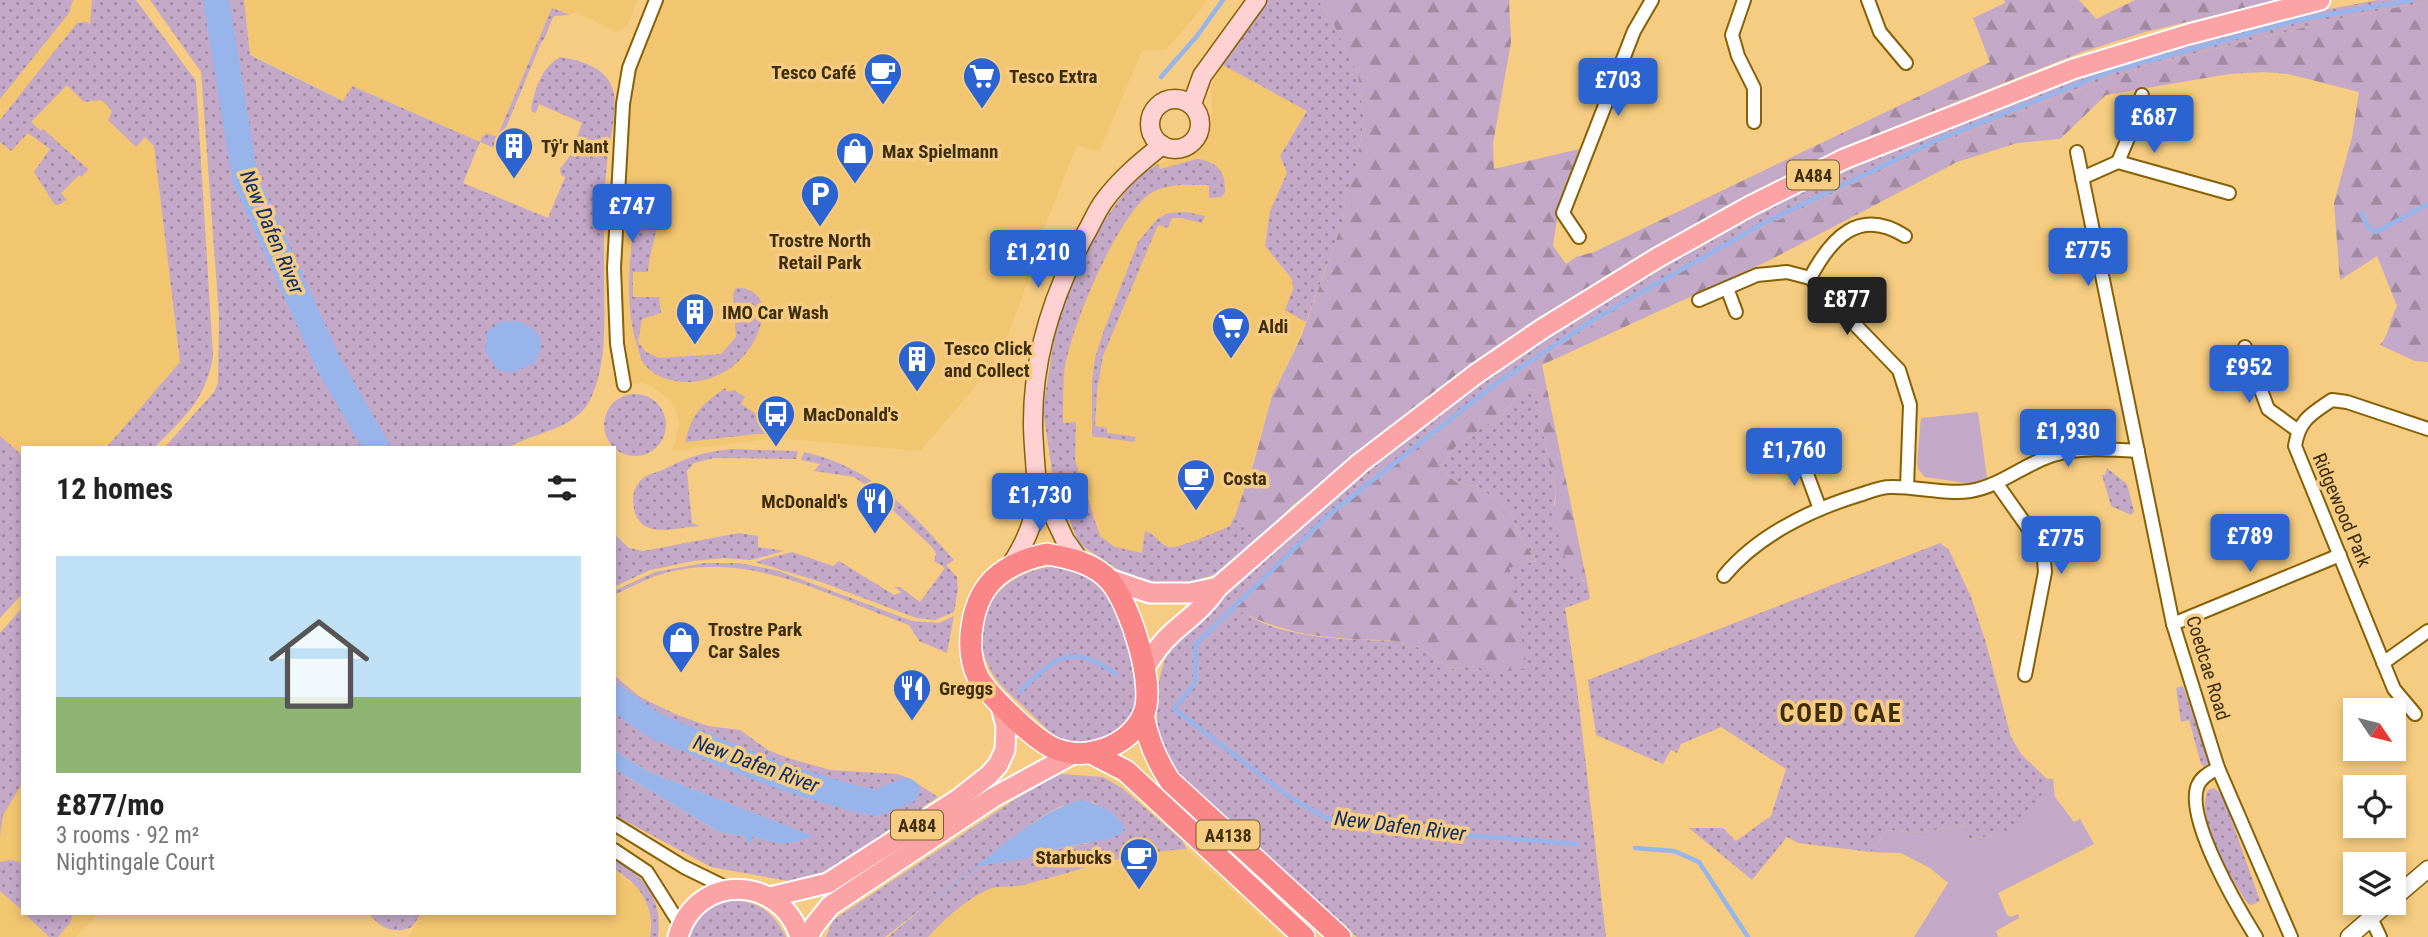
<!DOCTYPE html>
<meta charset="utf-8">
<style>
:root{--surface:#fff;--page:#f2f2f2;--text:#222;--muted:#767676;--accent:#2b63d1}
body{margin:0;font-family:"Roboto Condensed",sans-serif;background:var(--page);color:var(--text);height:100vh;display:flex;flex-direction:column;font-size:26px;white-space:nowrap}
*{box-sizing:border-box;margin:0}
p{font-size:23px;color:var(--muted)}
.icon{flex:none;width:38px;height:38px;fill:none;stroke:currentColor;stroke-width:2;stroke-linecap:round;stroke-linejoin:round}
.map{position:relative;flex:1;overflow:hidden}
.sheet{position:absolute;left:21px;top:446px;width:595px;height:469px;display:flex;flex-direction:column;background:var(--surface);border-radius:0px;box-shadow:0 4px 10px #0003}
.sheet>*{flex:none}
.needle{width:46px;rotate:125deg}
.controls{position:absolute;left:2343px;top:698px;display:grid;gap:14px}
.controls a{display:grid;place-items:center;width:63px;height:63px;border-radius:0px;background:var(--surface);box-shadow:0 4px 10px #0003;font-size:35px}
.price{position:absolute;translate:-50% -60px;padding:0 16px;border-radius:7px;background:var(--accent);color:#fff;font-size:23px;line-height:46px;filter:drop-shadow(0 2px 4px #0008)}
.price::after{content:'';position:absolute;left:50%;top:42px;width:21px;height:16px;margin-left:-10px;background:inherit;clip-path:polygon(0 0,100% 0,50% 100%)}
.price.on{background:#222;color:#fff}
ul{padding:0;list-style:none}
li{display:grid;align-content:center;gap:14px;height:371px;padding:0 35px}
li span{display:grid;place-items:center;height:217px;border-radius:0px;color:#555}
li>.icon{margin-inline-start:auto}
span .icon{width:126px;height:126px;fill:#fffc;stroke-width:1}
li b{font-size:30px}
h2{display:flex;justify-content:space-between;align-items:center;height:84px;padding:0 35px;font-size:30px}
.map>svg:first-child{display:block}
</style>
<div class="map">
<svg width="2428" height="937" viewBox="0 0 2428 937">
<defs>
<pattern id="grass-dots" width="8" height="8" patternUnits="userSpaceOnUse" patternTransform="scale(1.75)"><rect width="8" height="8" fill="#c4a8c8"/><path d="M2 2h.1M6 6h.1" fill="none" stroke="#a089a1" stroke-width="1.8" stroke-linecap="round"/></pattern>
<pattern id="forest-firs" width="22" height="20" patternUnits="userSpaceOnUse" patternTransform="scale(1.75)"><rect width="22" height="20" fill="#c4a8c8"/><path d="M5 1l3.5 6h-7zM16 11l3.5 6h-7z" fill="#a089a1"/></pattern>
</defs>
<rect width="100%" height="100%" fill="#f5cc81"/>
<g fill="#f2c570">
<path d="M0,0h92l-5,72 67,74 26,217 -71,85h-86v103l-23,27z"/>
<path d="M244,0h394l-11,26 -10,6 -42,-20 -5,3 -18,-7 -55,130 -12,-2 -5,6 -128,-56 -8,15 -94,-47z"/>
<path d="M656,0h550l-5,9 -35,41 -24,1 -43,101 -22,-7 -40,101 3,5 -42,109 -78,91 -142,-13 -107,13 4,-8 4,-17 -3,-16 -6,-10 -18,-14 -11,-3 -17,2 -6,-40 5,-241z"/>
<path d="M1221,64l86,47 -27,45 7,17 -17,38 -5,34 27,34 1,10 -8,21 21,12 -34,74 -20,69 -17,51 25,21 -39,35 -142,-28 -26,-66 -10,-68 10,-65 82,-166 23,-15 36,-11 10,-12 7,-15 1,-10 -1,-29z"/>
<path d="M0,662l23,18v234h75l-22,23h-76z"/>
<path d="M1187,849l95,88h-354l16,-17 27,-21 19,-11 29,-2 140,-36z"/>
<path d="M614,869l28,23 8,20v25h-241l12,-23h193z"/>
</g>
<g fill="url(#grass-dots)" fill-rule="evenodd">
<path d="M0,0h73l-4,13 -69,86z"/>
<path d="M92,0h44l60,81 17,275c-7,44 -29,61 -59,92h-48l74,-86 -26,-216 -9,-9 -9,10 -28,-27 4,-9 -10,-11 -18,2 -17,-17 -36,37 10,9 2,-2 45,40 -6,8 -3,-2 -18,18 6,7 -9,5 -4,-1 -20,-32 16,-23 -22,-16 -17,18 -11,-9v-22l77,-97 10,-1 3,2z"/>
<path d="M150,0h94l6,55 93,46 9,-15 128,56 3,-7 2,1 1,-3 11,4 55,-129 18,7 -16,1c-6,9 -6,19 -13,27l-44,106 -17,-7 -17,41 85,35 17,-41 -4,-2 -1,-6 11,-15 11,-31 -43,-19 -3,9 -4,-1 -1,-4c5,-21 10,-40 29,-51 22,3 50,12 54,37 3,22 -5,47 -7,69 -4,39 -3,79 -3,118 0,39 4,85 -15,121 -16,28 -56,31 -82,46h-343l50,-56 4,-9 1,-67 -18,-244z"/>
<path d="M1264,0h54l15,23 25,52 6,43 -9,57 -9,17 -3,29 -37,101 -21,-12 8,-21 -1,-10 -27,-33 5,-35 17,-38 -7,-17 27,-45 -86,-47z"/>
<path d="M2377,0h51v2l-68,12 -212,51 -102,36 -113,45 -194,93 -100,57 -145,91 -163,129 -95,92c33,25 83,30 125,32 15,1 34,-1 48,4 16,5 29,15 42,25l26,-3 32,-99 27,-6 -17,-26 -9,-24 -31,-24 -22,-4 -9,-7 -6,-10 13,-19 50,-35 16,-21 10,-2 6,3 5,8 -3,15 17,77 -2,12 28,77 5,1 3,17 -25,9 12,80 29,249h-249l-183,-166c-4,-6 -9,-13 -11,-19 -10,-29 -8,-83 10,-108l115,-106 95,-80 141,-106 208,-126 149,-72 208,-85 208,-54z"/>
<path d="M1197,159c21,3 29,13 28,34l-4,4 -12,1v-13c-20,0 -45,-3 -62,11 -32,26 -79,137 -83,178 -1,16 -1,33 -1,49l13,-1 -1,38 25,76 15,11 27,6 3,-22c10,3 14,12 23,16 9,3 50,-16 62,-21l5,-10 25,21 -39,35 -46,16 -47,-12 -49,-32 -26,-66 -10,-68 10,-65 14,-59 29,-55 39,-52 23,-15 2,5z"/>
<path d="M635,208l16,2 6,5c1,20 -8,37 -9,57h-15v25h26l2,16 -19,6 -4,23 8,10 13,6 62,-4 15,-17 -3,-44 3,-5c6,-1 9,0 15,3 19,10 11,36 2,52 -13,22 -34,36 -60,39 -19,1 -40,-4 -51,-21 -2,-4 -3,-11 -5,-16 -14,-44 -6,-92 -2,-137z"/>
<path d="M1187,212l18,4 -3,7 -21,-5h-9l-4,10 -10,-3 -55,131 -6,35 -2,35 12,2v5l29,4 -2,5 -42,-6v-55l3,-23 9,-28 34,-88 20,-24 11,-5z"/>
<path d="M725,388l2,4 7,-2 11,7 -4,7 27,18 12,3 7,9h-30l-72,8c8,-30 15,-36 40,-54z"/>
<circle cx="635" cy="425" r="31"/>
<path d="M0,436l23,20v137l-23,25z"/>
<path d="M732,449l66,2 -2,8 -82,-1 -20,5 -7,8 5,52 8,3c-29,2 -65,16 -67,-26 0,-9 4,-18 12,-23 4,-3 10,-4 15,-6 26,-13 43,-19 72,-22z"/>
<path d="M804,452c68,15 105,58 150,108l-8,5 11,12 1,12 -4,23 -19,8 -19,-2 -95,-36 -66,-20 37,-10 41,14 6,-5 55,34 8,-3 -8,-5h6l20,15 25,-34 -11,-7 2,-7 -3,-6 -66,-62 -13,-9 -40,-6 6,-7 -19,-4z"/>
<path d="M2107,468l20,16 7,27 -3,4 -20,-9 -9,-31h3z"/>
<path d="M739,533l19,3v11l26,4 -33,9 -27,-2 -31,3 -43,9 -36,17v-53l15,14 14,3z"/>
<path d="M1940,543l9,7 22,47 15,46 25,94 10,17 26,25c-11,45 -37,56 -80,60l-3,-12 -4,-2 -40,8 -33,-3 -16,22 -73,-9 -11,-6 -35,43 -63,-52h34l13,13 35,-25 15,-47 -65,-42 -40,17 -4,9 -6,-3 -8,14 -67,-29 -8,-55z"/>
<path d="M704,563h35l37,7 136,51 27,2 15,-7 -7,37 -28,-12 -10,-16c-82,-29 -166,-80 -256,-48 -13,5 -26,12 -39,18v-4l41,-19z"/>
<path d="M1050,567c27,2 47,13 63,35 7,24 22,59 24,83 1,16 -5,32 -17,43 -18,17 -49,21 -69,5 -8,-7 -15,-15 -23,-22 -14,-14 -31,-26 -39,-44 -24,-49 12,-94 61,-100z"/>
<path d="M23,607v175l-20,33 -3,21v-203z"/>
<path d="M614,675l26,22 35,17 33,12 32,4 28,20 20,8 42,12 67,4 12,4 29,19 -15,10 2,4 -99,60 -32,11 -83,-15 -97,-52v-46l105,63 28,5 -1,4 6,-5c23,7 38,11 60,0l-163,-64 -35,-22z"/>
<path d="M2183,686l26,76 -3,5 -5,-3 -12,-44 -8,2 -5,-34z"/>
<path d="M1061,774l42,3 19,11 60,52 5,9c-56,3 -110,22 -163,36 -12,3 -27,0 -37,5 -23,11 -42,29 -59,47h-40l47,-39 -50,39h-59l7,-17 210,-139zM1093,802l24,16 -28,25 -29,5 -36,11 -46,6 58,-45 25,-14z"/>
<path d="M2214,788l9,8 37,105 -8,4 -4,-1 -4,-6c-15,-23 -49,-81 -36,-108z"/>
<path d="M614,859c31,18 49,40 44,78h-8c6,-30 -11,-54 -36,-68z"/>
<path d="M11,860l12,3v48l-23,-20v-29z"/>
<path d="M727,900c31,1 44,9 59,37h-102l2,-5 24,-26z"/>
<path d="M25,914h48l-3,9 -12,14h-9z"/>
<path d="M369,914h52l-9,13c-19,8 -31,1 -43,-13z"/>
</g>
<g fill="url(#forest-firs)">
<path d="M1318,0h191l2,42 -18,102 1,25 90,-21 -26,65 -5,33 13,18 10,-7 18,-5 396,-190 -17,-44 32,-15 -1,-3h75l17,19 39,-19h143l-133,32 -63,20 -236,94 -119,60 -118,68 -121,79 -195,152 -33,32 -25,-21 19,-54 18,-66 29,-59 42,-116 3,-29 9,-18 9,-56 -6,-43 -25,-52z"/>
<path d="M2428,2v360l-13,-1 -35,-16c9,-9 10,-27 17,-39l-20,-50 -37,24 -6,-77 18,-66 7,-45 -71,-18 -24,-2 -35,2 -123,21 -46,44 -43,4 -60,19 -187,98 -228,105 45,217c-25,-6 -35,-67 -31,-90l-17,-77 3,-15 -5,-8 -6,-3 -10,2 -16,21 -50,35 -13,19 6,10 9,7 22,4 31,24 9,24 17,26 -27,7 18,100 -38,6 -12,-8 -26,3c-13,-10 -26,-20 -42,-25 -17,-6 -41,-3 -59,-5 -40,-2 -80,-11 -115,-30l96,-93 163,-129 145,-91 100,-57 194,-93 113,-45 102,-36 212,-51z"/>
</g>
<g fill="#c4a8c8">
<path d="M1978,412l9,66 -14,6 -48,-7 -6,-7 -2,-7 4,-45z"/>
<path d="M2047,779h6l2,18 19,25 6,-3 14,25 -96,49 9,22 4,2 7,-3 1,4 -23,13 2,6h-84l34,-54 -18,-15 -29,-15 -30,-1 16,-22 33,3 40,-8 4,2 4,12c42,-4 68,-16 79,-60z"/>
</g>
<g fill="#97b5eb">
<path d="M518,321l18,10 6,11 -6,20 -24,11 -14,-3 -13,-19 2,-19 13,-10z"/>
<path d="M614,750l35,22 164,64c-26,11 -35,9 -60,0l-2,7 -5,-1v-5l-27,-5 -105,-63z"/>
<path d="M1080,800c18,3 37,12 45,29l-6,6 -11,4 -48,9 -36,11 -46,7 -93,71c32,-25 63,-49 95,-74 31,-24 62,-52 100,-63z"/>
</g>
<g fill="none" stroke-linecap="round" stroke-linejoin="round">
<g stroke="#97b5eb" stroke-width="4.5">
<path d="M1161,77l36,-41 26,-36"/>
<path d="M2362,213l5,13 9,6 52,-28"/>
<path d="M1020,691c36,-34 50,-49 96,-17"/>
<path d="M1576,844l-183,-15 -67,-11 -35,-20 -117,-89 21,-26 1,-39 134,-130 164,-129 104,-68 164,-93 175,-84 174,-69 191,-52 111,-19"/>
<path d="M1635,848l39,3 25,11 49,75"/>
</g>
<g stroke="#97b5eb" stroke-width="26">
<path d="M216,0l29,178 84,187 48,83"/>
<path d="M614,697l41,29 119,48 74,23 28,6 30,-12"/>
</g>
<g stroke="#866105" stroke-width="16">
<g id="minor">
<path d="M1744,0l-12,35 6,21 16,32v34"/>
<path d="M1868,0l12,32 26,31"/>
<path d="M2077,152l96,472 45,144 73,169"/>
<path d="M2118,162l16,-38 8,-29"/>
<path d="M2082,178l36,-16 111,31"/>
<path d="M1579,237l-16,-24 71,-182 18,-31"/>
<path d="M1810,278c21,-40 49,-71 95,-42"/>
<path d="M1727,288l9,24"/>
<path d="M1699,300l58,-25 30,-3 23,6 89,92 11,35 -3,82"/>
<path d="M2245,347l23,62 29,21"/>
<path d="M2251,363l20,-7"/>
<path d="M624,385l-7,-41 -3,-76 9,-164 6,-36 27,-68"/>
<path d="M1800,455l20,54"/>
<path d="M1997,484l46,65 2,23 -20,103"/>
<path d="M1724,576c33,-40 86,-66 135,-81 10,-3 21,-8 31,-8 25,-1 57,8 80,4 31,-5 54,-27 83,-36 27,-8 57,-6 85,-4"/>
<path d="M2173,624l167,-69"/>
<path d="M2383,663l45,-32"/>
<path d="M2415,714l-21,-25 -99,-243c4,-26 16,-32 37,-46l15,2 81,27"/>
<path d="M2218,768c-8,5 -16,8 -20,17 -14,32 40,123 58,152"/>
<path d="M614,824l70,43 45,22"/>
<path d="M614,850l33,22 34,54"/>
<path d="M2371,918l9,19"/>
</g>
</g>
<g stroke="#866105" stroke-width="19">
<g id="tertiary">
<path d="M2394,898l34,-29"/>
<path d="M2349,937l39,-34"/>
</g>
</g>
<g stroke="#866105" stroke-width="21">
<g id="secondary">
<circle cx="1175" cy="124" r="25"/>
<path d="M1192,104l10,-28 55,-76"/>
<path d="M1038,483l27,57 15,21"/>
<path d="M1011,565c36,-56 24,-77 22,-138 -1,-69 20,-134 53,-194 6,-10 11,-23 18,-32 16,-22 37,-39 58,-56"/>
</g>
</g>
<g stroke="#fff" stroke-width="23">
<g id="primary">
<path d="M1109,579l41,14h40l28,-6"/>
<path d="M1144,669c8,-13 16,-25 27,-35 20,-18 31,-24 47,-47l142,-124 116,-89 66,-45 115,-71 93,-52 94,-47 229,-90 116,-35 131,-34"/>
<path d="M770,897l58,-14 129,-83 32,-25 9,-10 7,-15 1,-24 -6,-23"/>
<path d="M678,937c17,-64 103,-63 122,0"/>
<path d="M808,937l6,-11 16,-20 164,-109 81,-44"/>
</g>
</g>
<g stroke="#fff" stroke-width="24">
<g id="trunk">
<path d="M1047,554c23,4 47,9 63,27 20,23 47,106 33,135 -16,31 -56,45 -87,33 -20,-7 -68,-54 -78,-72 -6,-12 -8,-28 -7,-42 4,-49 29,-71 76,-81z"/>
<path d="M1143,715c5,26 13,45 27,66l170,156"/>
<path d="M1091,753l35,18 178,166"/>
</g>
</g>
<use href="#minor" stroke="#fff" stroke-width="12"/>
<use href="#tertiary" stroke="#fff" stroke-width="16"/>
<use href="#secondary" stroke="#fed1d2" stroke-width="18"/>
<use href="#primary" stroke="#fca4a5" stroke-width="19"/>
<use href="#trunk" stroke="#fb8687" stroke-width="21"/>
</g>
<defs>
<g id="cafe-pin" transform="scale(2.0125)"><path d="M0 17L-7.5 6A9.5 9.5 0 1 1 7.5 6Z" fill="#2b63d1" stroke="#f5cc81"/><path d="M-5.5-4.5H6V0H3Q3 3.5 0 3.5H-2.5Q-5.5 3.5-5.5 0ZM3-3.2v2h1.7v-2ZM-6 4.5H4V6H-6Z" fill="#fff"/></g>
<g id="supermarket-pin" transform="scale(2.0125)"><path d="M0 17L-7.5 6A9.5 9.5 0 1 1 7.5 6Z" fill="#2b63d1" stroke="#f5cc81"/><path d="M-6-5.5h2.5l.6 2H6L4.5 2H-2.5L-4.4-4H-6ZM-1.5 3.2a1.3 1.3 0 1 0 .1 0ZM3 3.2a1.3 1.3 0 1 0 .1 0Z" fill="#fff"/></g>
<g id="building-pin" transform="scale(2.0125)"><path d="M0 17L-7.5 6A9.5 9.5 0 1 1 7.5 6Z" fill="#2b63d1" stroke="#f5cc81"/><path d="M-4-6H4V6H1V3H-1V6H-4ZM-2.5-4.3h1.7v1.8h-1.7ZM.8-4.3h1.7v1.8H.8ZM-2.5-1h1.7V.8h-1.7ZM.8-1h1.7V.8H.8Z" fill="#fff"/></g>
<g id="shop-pin" transform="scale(2.0125)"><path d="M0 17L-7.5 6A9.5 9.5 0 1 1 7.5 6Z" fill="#2b63d1" stroke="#f5cc81"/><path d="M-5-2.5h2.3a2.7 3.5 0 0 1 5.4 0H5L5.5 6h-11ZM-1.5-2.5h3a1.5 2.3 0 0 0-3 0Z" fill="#fff"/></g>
<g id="parking-pin" transform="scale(2.0125)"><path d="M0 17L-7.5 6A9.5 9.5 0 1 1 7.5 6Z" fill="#2b63d1" stroke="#f5cc81"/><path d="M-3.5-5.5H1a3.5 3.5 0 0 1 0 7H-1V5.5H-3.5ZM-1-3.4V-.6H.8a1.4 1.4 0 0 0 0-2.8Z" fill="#fff"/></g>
<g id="bus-pin" transform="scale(2.0125)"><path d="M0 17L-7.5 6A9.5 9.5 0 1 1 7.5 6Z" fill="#2b63d1" stroke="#f5cc81"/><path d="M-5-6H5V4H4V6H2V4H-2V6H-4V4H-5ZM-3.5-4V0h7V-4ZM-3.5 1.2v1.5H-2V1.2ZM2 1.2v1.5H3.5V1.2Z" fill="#fff"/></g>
<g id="restaurant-pin" transform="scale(2.0125)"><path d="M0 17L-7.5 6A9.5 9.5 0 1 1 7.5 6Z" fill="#2b63d1" stroke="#f5cc81"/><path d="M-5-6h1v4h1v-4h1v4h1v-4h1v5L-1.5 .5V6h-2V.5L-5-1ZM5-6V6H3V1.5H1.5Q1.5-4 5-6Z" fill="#fff"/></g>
</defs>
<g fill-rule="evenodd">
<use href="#cafe-pin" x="883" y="72"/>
<use href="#supermarket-pin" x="982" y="76"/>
<use href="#building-pin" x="514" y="146"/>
<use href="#shop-pin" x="855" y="151"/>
<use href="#parking-pin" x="820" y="194"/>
<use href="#building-pin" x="695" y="312"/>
<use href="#supermarket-pin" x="1231" y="326"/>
<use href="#building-pin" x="917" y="359"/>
<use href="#bus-pin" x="776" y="414"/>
<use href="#cafe-pin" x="1196" y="478"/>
<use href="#restaurant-pin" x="875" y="501"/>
<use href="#shop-pin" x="681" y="640"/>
<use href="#restaurant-pin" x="912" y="688"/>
<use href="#cafe-pin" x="1139" y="857"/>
</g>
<g text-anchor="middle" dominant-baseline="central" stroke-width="7" stroke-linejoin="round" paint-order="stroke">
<g fill="#f5cc81" stroke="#745d2f" stroke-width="2">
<rect x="1787" y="160.5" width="52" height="29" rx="5"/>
<rect x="891" y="810.5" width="52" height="29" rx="5"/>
<rect x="1196.5" y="820.5" width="63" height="29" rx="5"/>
</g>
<g font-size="18" font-weight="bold" fill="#3d2d0c">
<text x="1813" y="175">A484</text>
<text x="917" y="825">A484</text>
<text x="1228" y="835">A4138</text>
</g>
<g font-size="19" font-weight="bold" fill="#3d2d0c" stroke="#f5cc81" text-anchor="start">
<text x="856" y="72" text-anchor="end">Tesco Café</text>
<text x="1009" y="76">Tesco Extra</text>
<text x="541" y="146">Tŷ'r Nant</text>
<text x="882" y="151">Max Spielmann</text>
<text x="820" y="240" text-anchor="middle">Trostre North<tspan x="820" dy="22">Retail Park</tspan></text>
<text x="722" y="312">IMO Car Wash</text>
<text x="1258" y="326">Aldi</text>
<text x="944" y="348">Tesco Click<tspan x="944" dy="22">and Collect</tspan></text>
<text x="803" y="414">MacDonald's</text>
<text x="1223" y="478">Costa</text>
<text x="848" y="501" text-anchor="end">McDonald's</text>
<text x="708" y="629">Trostre Park<tspan x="708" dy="22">Car Sales</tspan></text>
<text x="939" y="688">Greggs</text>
<text x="1112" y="857" text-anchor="end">Starbucks</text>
</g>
<g font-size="19" fill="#3d2d0c" stroke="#f5cc81">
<text transform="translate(2342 510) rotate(67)">Ridgewood Park</text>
<text transform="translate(2208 668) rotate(73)">Coedcae Road</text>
</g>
<g font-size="21" font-style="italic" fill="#0e2e6c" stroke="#f5cc81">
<text transform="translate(272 232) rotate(67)">New Dafen River</text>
<text transform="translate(756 764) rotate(20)">New Dafen River</text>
<text transform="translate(1400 826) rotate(7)">New Dafen River</text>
</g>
<g font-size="26" font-weight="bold" letter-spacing="2" fill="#3d2d0c" stroke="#f5cc81">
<text x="1841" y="713">COED CAE</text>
</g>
</g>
</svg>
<div class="controls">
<a><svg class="needle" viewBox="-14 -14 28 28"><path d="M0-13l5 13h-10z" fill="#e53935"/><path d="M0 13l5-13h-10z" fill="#767676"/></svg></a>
<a><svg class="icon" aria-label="locate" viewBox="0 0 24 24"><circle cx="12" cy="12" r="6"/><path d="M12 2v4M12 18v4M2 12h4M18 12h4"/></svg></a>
<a><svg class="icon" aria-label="layers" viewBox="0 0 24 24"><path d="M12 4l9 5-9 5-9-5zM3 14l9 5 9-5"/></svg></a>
</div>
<b class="price" style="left:1618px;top:118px">£703</b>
<b class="price" style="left:2154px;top:155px">£687</b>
<b class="price" style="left:632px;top:244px">£747</b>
<b class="price" style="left:2088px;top:288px">£775</b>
<b class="price" style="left:1038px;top:290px">£1,210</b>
<b class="price on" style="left:1847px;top:337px">£877</b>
<b class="price" style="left:2249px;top:405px">£952</b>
<b class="price" style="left:2068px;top:469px">£1,930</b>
<b class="price" style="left:1794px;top:488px">£1,760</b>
<b class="price" style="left:1040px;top:533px">£1,730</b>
<b class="price" style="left:2250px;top:574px">£789</b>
<b class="price" style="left:2061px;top:576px">£775</b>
<section class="sheet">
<h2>12 homes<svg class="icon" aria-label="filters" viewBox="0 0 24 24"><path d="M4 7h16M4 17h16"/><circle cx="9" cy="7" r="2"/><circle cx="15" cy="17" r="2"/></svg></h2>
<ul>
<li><span style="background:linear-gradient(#bfe0f5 65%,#8fb573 0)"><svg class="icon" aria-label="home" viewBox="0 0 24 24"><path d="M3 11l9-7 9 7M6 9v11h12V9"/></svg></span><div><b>£877/mo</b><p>3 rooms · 92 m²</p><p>Nightingale Court</p></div></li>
</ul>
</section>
</div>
